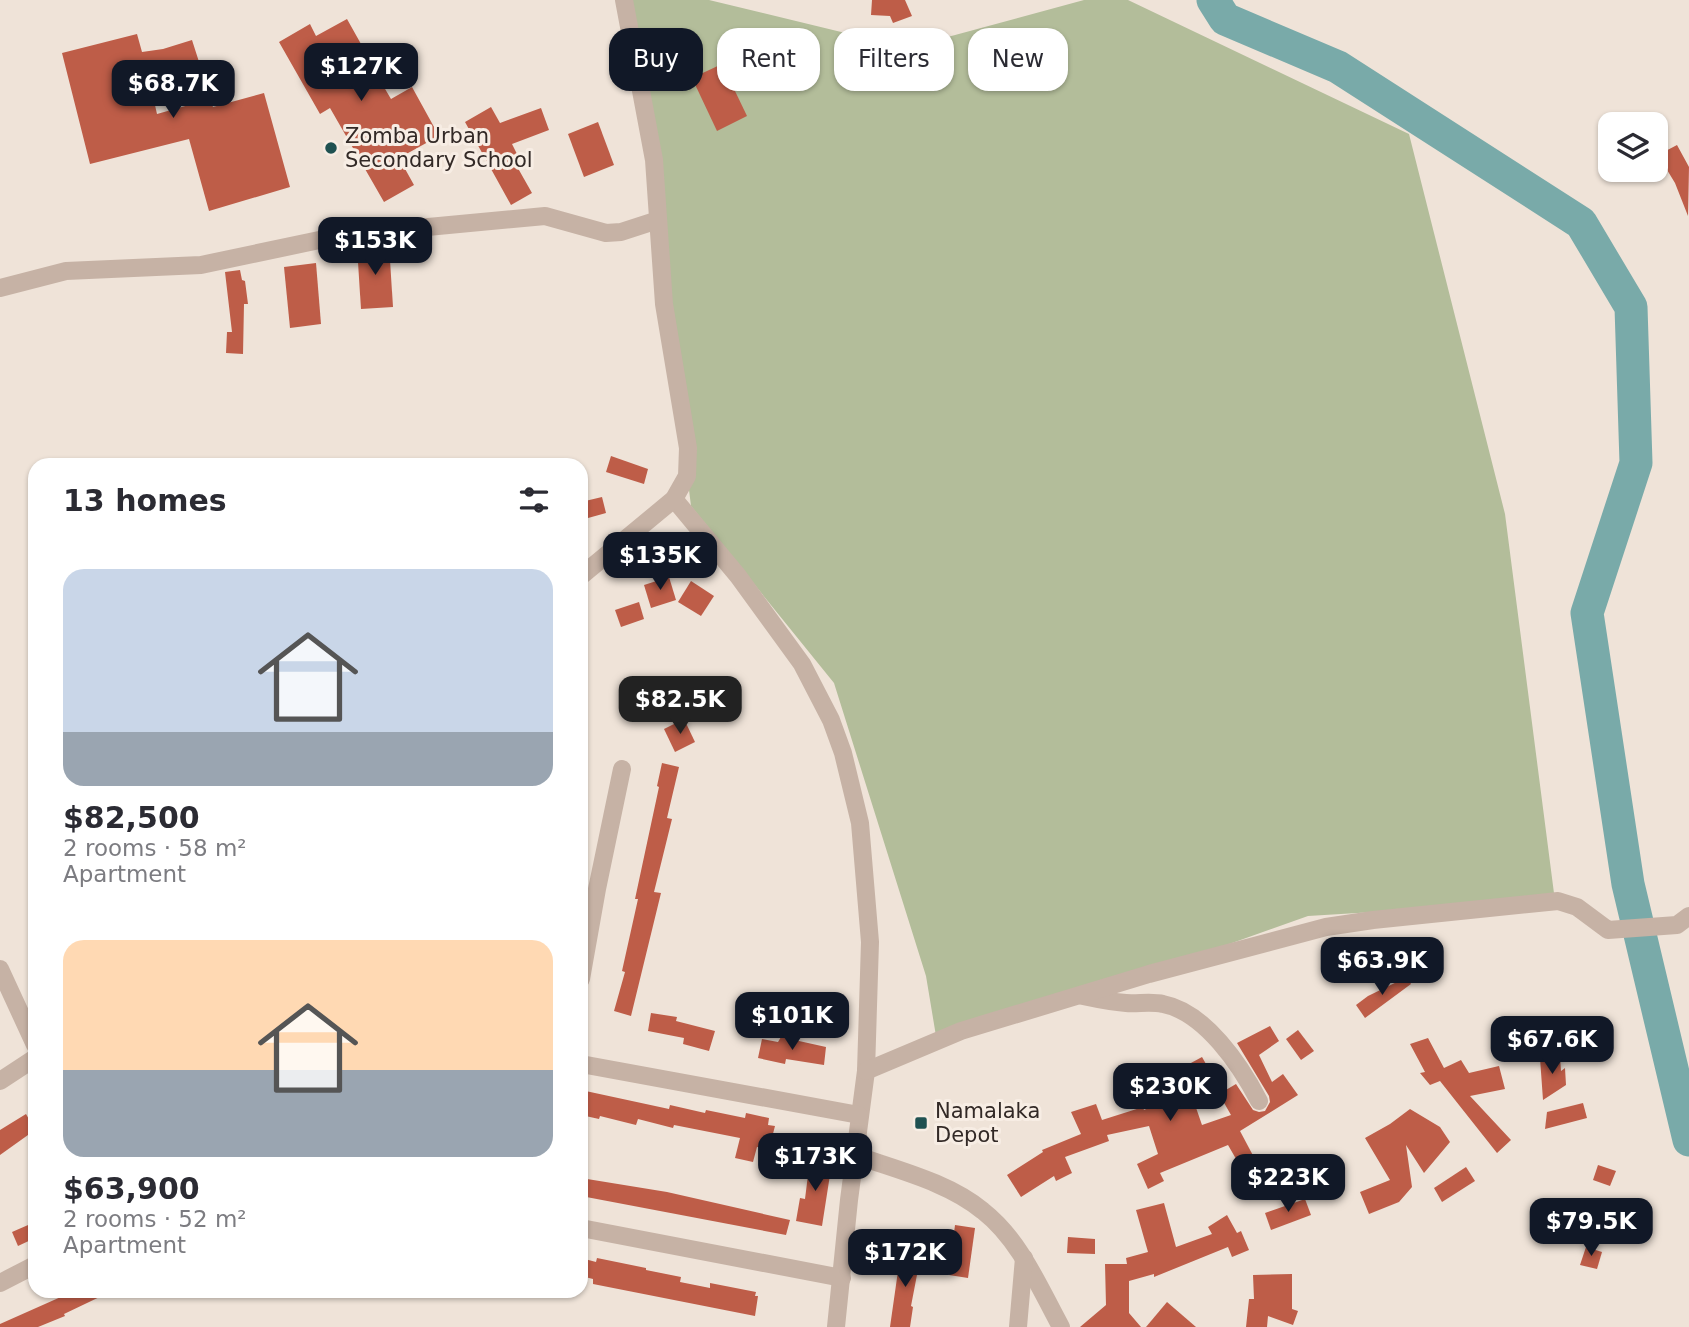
<!DOCTYPE html>
<meta charset="utf-8">
<style>
:root{--surface:#fff;--page:#f7f7f7;--text:#2b2b33;--muted:#7c7c81;--accent:#111827}
body{margin:0;font-family:"DejaVu Sans",sans-serif;background:var(--page);color:var(--text);height:100vh;display:flex;flex-direction:column;font-size:26px;white-space:nowrap}
*{box-sizing:border-box;margin:0}
p{font-size:23px;color:var(--muted)}
.icon{flex:none;width:38px;height:38px;fill:none;stroke:currentColor;stroke-width:2;stroke-linecap:round;stroke-linejoin:round}
.map{position:relative;flex:1;overflow:hidden}
.panel{position:absolute;left:28px;top:458px;width:560px;height:840px;display:flex;flex-direction:column;background:var(--surface);border-radius:21px;box-shadow:0 2px 5px #0004}
.panel>*{flex:none}
.banner{position:absolute;left:609px;top:28px;width:665px;height:63px;display:flex;gap:14px}
.tools{position:absolute;left:1598px;top:112px;display:grid;gap:14px}
.tools a{display:grid;place-items:center;width:70px;height:70px;border-radius:14px;background:var(--surface);box-shadow:0 2px 5px #0004;font-size:35px}
.price{position:absolute;translate:-50% -60px;padding:0 16px;border-radius:14px;background:var(--accent);color:#fff;font-size:23px;line-height:46px;filter:drop-shadow(0 2px 4px #0008)}
.price::after{content:'';position:absolute;left:50%;top:42px;width:21px;height:16px;margin-left:-10px;background:inherit;clip-path:polygon(0 0,100% 0,50% 100%)}
.price.current{background:#222;color:#fff}
ul{padding:0;list-style:none}
li{display:grid;align-content:center;gap:14px;height:371px;padding:0 35px}
li span{display:grid;place-items:center;height:217px;border-radius:21px;color:#555}
li>.icon{margin-inline-start:auto}
span .icon{width:126px;height:126px;fill:#fffc;stroke-width:1}
li b{font-size:30px}
h2{display:flex;justify-content:space-between;align-items:center;height:84px;padding:0 35px;font-size:30px}
.tag{padding:0 24px;border-radius:21px;background:var(--surface);box-shadow:0 2px 5px #0004;font-size:24px;line-height:63px}
.tag.current{background:var(--accent);color:#fff}
.map>svg:first-child{display:block}
</style>
<div class="map">
<svg width="1689" height="1327" viewBox="0 0 1689 1327">
<rect width="100%" height="100%" fill="#efe3d8"/>
<path fill="#b3bd9a" d="M629,0h80l198,48 177,-48h44l281,134 96,380 50,387 -247,15 -370,132 -12,-72 -92,-293 -143,-177z"/>
<g fill="none" stroke-linecap="round" stroke-linejoin="round">
<path stroke="#79aaa9" stroke-width="33" d="M1213,0l12,19 113,48 243,156 50,84 5,156 -49,150 41,271 61,256"/>
</g>
<g fill="#be5d48">
<path d="M872,0h33l7,16 -19,7 -3,-7 -19,-1z"/>
<path d="M347,19l14,25 -2,1 32,54 21,-12 27,49 -40,22 15,27 -30,17 -54,-94 -10,6 -41,-72 31,-18 6,12z"/>
<path d="M137,34l5,18 21,-3 29,-9 8,25 -51,14 8,35 53,-15 3,8 51,-14 26,94 -81,24 -20,-72 -99,25 -28,-111z"/>
<path d="M722,64l25,52 -30,15 -25,-53z"/>
<path d="M491,107l9,16 41,-15 8,22 -37,14 8,16 -5,3 17,30 -21,12 -46,-83z"/>
<path d="M598,122l16,43 -30,12 -16,-43z"/>
<path d="M1677,145l12,22 -1,49 -13,-33 -17,-28z"/>
<path d="M389,245l4,62 -32,2 -4,-62z"/>
<path d="M316,263l5,61 -31,4 -6,-61z"/>
<path d="M240,270l2,10 3,1 3,23h-4l-1,50 -17,-1 1,-21h5l-7,-60z"/>
<path d="M611,456l37,13 -4,15 -38,-12z"/>
<path d="M602,497l4,16 -25,7v-18z"/>
<path d="M669,577l7,23 -25,8 -7,-23z"/>
<path d="M691,581l23,15 -13,20 -23,-14z"/>
<path d="M639,602l5,17 -23,8 -6,-17z"/>
<path d="M684,719l11,23 -20,10 -11,-23z"/>
<path d="M662,763l17,4 -12,51 5,1 -18,73 7,1 -30,123 -17,-5 11,-39 -3,-1 16,-72h-3l24,-112 -2,-1z"/>
<path d="M1407,977l4,7 -46,34 -9,-13 12,-9z"/>
<path d="M651,1013l26,4 -1,4 39,10 -6,20 -26,-7 1,-6 -36,-7z"/>
<path d="M1270,1026l9,15 -20,14 13,27 11,-8 15,21 -58,36 17,32 -14,8 -15,-26 -68,28 4,8 -16,8 -11,-25 21,-10 -9,-28 -42,9 2,6 -44,16 7,16 -16,8 -2,-5 -33,21 -14,-22 36,-23 -1,-2 39,-16 -10,-22 25,-8 6,16 41,-13 1,3 32,-14 -11,-19 37,-20 16,28 -25,14 9,26 29,-10 -12,-21 17,-10 17,26 6,2 6,-1 5,-9 -1,-6 -32,-53z"/>
<path d="M1298,1030l16,21 -13,9 -15,-21z"/>
<path d="M781,1037l45,10 -2,18 -38,-6 -1,5 -27,-6 4,-19 16,3z"/>
<path d="M1428,1038l16,30 17,-8 8,13 30,-7 6,23 -35,7 41,44 -14,13 -57,-72 -10,4 -10,-12 5,-1 -15,-28z"/>
<path d="M1560,1057l1,14 4,-3 1,17 -23,15 -3,-42z"/>
<path d="M581,1090l88,19 1,-4 35,8 1,-3 39,8 1,-5 23,5 -1,7 7,1 -6,23 -12,-2 -4,15 -18,-4 5,-20 -66,-13 -1,3 -35,-9 -2,6 -36,-9 -1,3 -18,-4z"/>
<path d="M1583,1103l4,15 -42,11 2,-17z"/>
<path d="M1410,1109l30,18 10,15 -26,31 -18,-28 6,42 -13,15 -30,12 -9,-22 30,-12 -25,-42 25,-14z"/>
<path d="M26,1114l9,16 -35,25v-25z"/>
<path d="M810,1159l22,3 -10,64 -26,-5 4,-23 5,1z"/>
<path d="M1598,1165l18,6 -6,15 -17,-6z"/>
<path d="M1466,1167l9,14 -33,21 -8,-14z"/>
<path d="M581,1178l86,14 123,28 -4,15 -205,-39z"/>
<path d="M1305,1199l6,16 -40,15 -6,-17z"/>
<path d="M1164,1203l12,44 36,-13 -4,-7 19,-12 10,18 4,-2 8,19 -17,7 -4,-10 -74,30v-3l-25,7v32l12,14h-61l26,-22 -1,-41h22l-1,-6 22,-6 -12,-42z"/>
<path d="M1573,1210l4,26 -25,4 -4,-25z"/>
<path d="M35,1222v16l-17,8 -6,-14z"/>
<path d="M955,1225l20,3 -7,50 -19,-3z"/>
<path d="M1068,1237l27,2v15l-28,-1z"/>
<path d="M1586,1247l16,5 -5,17 -17,-4z"/>
<path d="M901,1250l20,4 -10,52 2,1 -3,20h-20z"/>
<path d="M581,1258l15,4 1,-4 49,10v2l35,7 -1,5 30,6v-5l46,9 -1,4h3l-3,20 -162,-32v-5l-12,-3z"/>
<path d="M1292,1274v35l6,2 -5,14 -25,-9 -1,11h-21l3,-28h5l-1,-24z"/>
<path d="M72,1292h38l-46,22 1,2 -27,11h-38v-3z"/>
<path d="M1167,1302l29,25h-50z"/>
</g>
<g fill="none" stroke-linecap="round" stroke-linejoin="round">
<g stroke="#c6b2a5" stroke-width="18">
<path d="M0,288l66,-17 135,-6 142,-30 202,-19 61,17 15,-1 37,-12"/>
<path d="M674,499l64,77 64,88 29,56 12,33 17,70 10,119 -4,129 -17,129 -13,127"/>
<path d="M581,576l93,-77 13,-23 1,-28 -24,-144 -10,-144 -30,-160"/>
<path d="M0,969l35,76"/>
<path d="M581,979l16,-90 25,-120"/>
<path d="M1083,996c14,3 28,6 43,7 12,1 25,-2 37,1 42,8 78,62 96,97"/>
<path d="M581,1064l278,51"/>
<path d="M866,1071l95,-40 188,-57 177,-47 47,-7 185,-19 19,6 31,23 69,-5 12,-9"/>
<path d="M0,1081l35,-23"/>
<path d="M855,1155c42,15 93,27 128,56 37,29 56,76 78,116"/>
<path d="M581,1228l261,50"/>
<path d="M0,1283l35,-18"/>
<path d="M1018,1327l6,-69"/>
</g>
</g>
<g fill="#1f5151" stroke="#f7ede4" stroke-width="2.5">
<circle cx="331" cy="148" r="7"/>
<rect x="914" y="1116" width="14" height="14" rx="3.5"/>
</g>
<g text-anchor="middle" dominant-baseline="central" stroke-width="6" stroke-linejoin="round" paint-order="stroke">
<g font-size="21" fill="#322926" stroke="#f7ede4" text-anchor="start">
<text x="345" y="136">Zomba Urban<tspan x="345" dy="24">Secondary School</tspan></text>
<text x="935" y="1111">Namalaka<tspan x="935" dy="24">Depot</tspan></text>
</g>
</g>
</svg>
<div class="tools">
<a><svg class="icon" aria-label="layers" viewBox="0 0 24 24"><path d="M12 4l9 5-9 5-9-5zM3 14l9 5 9-5"/></svg></a>
</div>
<b class="price" style="left:361px;top:103px">$127K</b>
<b class="price" style="left:173px;top:120px">$68.7K</b>
<b class="price" style="left:375px;top:277px">$153K</b>
<b class="price" style="left:660px;top:592px">$135K</b>
<b class="price current" style="left:680px;top:736px">$82.5K</b>
<b class="price" style="left:1382px;top:997px">$63.9K</b>
<b class="price" style="left:792px;top:1052px">$101K</b>
<b class="price" style="left:1552px;top:1076px">$67.6K</b>
<b class="price" style="left:1170px;top:1123px">$230K</b>
<b class="price" style="left:815px;top:1193px">$173K</b>
<b class="price" style="left:1288px;top:1214px">$223K</b>
<b class="price" style="left:1591px;top:1258px">$79.5K</b>
<b class="price" style="left:905px;top:1289px">$172K</b>
<div class="banner">
<a class="tag current">Buy</a>
<a class="tag">Rent</a>
<a class="tag">Filters</a>
<a class="tag">New</a>
</div>
<section class="panel">
<h2>13 homes<svg class="icon" aria-label="filters" viewBox="0 0 24 24"><path d="M4 7h16M4 17h16"/><circle cx="9" cy="7" r="2"/><circle cx="15" cy="17" r="2"/></svg></h2>
<ul>
<li><span style="background:linear-gradient(#c9d6e8 75%,#9aa5b1 0)"><svg class="icon" aria-label="home" viewBox="0 0 24 24"><path d="M3 11l9-7 9 7M6 9v11h12V9"/></svg></span><div><b>$82,500</b><p>2 rooms · 58 m²</p><p>Apartment</p></div></li>
<li><span style="background:linear-gradient(#ffd9b3 60%,#9aa5b1 0)"><svg class="icon" aria-label="home" viewBox="0 0 24 24"><path d="M3 11l9-7 9 7M6 9v11h12V9"/></svg></span><div><b>$63,900</b><p>2 rooms · 52 m²</p><p>Apartment</p></div></li>
</ul>
</section>
</div>
